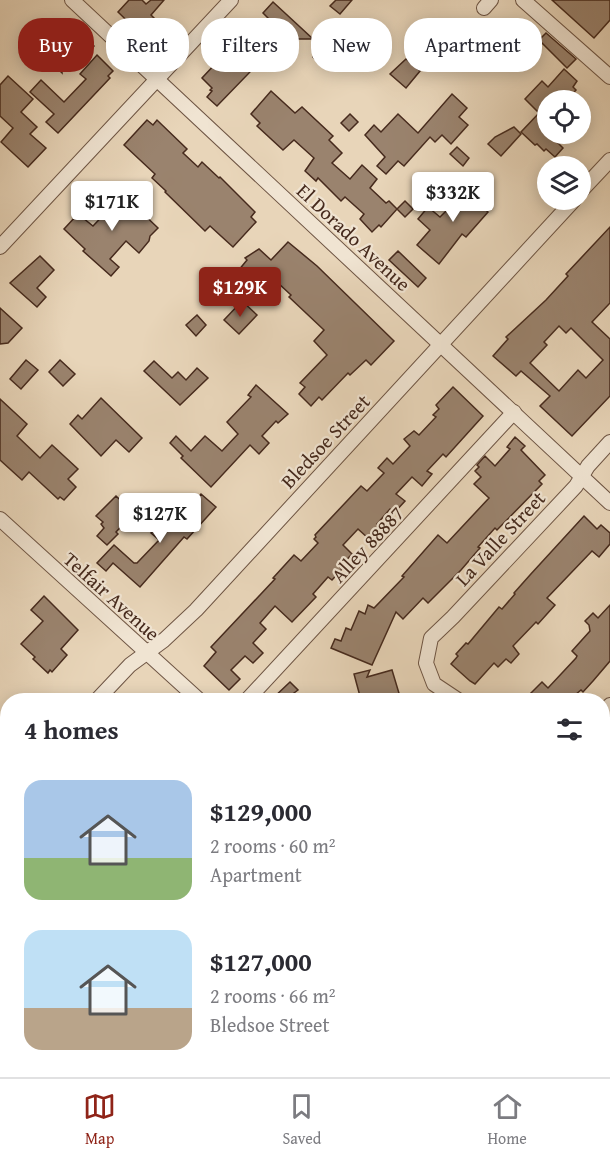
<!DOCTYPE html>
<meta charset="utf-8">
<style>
:root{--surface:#fff;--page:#f2f2f3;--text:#2b2b33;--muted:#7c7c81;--line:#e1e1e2;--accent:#8f2418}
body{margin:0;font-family:"Gentium Book Plus",serif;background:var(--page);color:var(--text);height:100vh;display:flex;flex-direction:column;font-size:22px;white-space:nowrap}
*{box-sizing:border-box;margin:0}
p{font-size:20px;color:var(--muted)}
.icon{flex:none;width:33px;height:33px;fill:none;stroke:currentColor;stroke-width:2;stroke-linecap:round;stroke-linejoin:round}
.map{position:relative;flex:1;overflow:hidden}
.side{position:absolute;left:0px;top:693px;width:610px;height:384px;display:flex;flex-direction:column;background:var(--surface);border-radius:24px 24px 0 0;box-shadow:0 3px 15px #0003}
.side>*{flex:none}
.top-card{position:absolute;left:18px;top:18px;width:574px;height:54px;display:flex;gap:12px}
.controls{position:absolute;left:537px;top:90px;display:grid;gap:12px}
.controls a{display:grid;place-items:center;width:54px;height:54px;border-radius:50%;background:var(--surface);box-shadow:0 3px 15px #0003;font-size:30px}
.price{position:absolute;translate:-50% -51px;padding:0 14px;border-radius:6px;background:#fff;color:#222;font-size:20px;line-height:39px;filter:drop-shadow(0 2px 3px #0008)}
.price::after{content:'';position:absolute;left:50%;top:36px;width:18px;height:14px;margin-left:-9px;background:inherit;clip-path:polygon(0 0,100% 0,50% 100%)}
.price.on{background:var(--accent);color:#fff}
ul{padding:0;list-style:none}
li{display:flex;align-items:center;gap:18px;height:150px;padding:0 24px}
li span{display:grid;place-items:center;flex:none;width:168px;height:120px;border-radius:18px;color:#555}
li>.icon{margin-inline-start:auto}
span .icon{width:72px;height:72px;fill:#fffc;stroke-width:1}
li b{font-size:26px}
h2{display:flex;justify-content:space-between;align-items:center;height:72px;padding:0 24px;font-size:26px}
.pill{padding:0 21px;border-radius:24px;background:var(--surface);box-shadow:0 3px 15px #0003;font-size:21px;line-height:54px}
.pill.on{background:var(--accent);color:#fff}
.menu{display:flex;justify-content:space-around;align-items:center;height:84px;border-top:2px solid var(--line);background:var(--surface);font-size:16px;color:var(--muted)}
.menu a{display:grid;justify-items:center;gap:3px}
.menu .on{color:var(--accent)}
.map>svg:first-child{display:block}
</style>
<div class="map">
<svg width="610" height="1077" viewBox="0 0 610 1077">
<rect width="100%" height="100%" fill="#e8d5b9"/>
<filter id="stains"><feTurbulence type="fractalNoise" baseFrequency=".00333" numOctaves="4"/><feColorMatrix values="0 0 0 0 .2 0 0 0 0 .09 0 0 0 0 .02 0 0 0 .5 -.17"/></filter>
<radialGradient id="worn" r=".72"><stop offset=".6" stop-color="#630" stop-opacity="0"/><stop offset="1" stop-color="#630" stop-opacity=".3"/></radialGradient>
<g fill="#9a836e" stroke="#462a1d" stroke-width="1.5" fill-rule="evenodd">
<path d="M129,0h13l4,4 5,-4h13l-13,15 12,12 -14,15 -31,-30z"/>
<path d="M336,0h16l-12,14 -10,-8z"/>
<path d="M552,0h58v20l-16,18z"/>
<path d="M273,2l40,37h-18l-9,10 -7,-7 -62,64 -10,-9 5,-6 -2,-1 2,-2 -10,-10 46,-49 11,11 14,-14 -3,-3 2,-1 -9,-9z"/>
<path d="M75,28l19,18 -9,10 -20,-18z"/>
<path d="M546,33l30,26 -9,9 -28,-28z"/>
<path d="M344,35l11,11 -19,21 -8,-7 -6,6 -9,-9 6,-5 -6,-6 9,-9 9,8 1,-2 3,2z"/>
<path d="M61,42l1,31 -12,-12 -3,3 -11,-10 10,-10 7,7z"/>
<path d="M97,55l16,16 -5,5 2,2 -52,55 -12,-11 8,-8 -24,-22 11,-12 23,22 22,-23 -6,-5z"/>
<path d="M406,59l14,12 -14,17 -16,-14z"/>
<path d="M564,69l13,12 -4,6 3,3 -9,10h-19v34h6l6,5 -3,3 6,6 -8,9 -9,-8 -2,2 -7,-7 -2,1 -14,-13 18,-19 -14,-14 17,-18 6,6z"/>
<path d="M8,76l25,23 -12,13 16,15 -7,7 16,14 -18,19 -27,-25 12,-14 -13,-12v-31z"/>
<path d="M271,91l24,22 7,-6 31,29 -4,4 13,13 -10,10 18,16 12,-14 15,14 -7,9 16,15 3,-2 8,8 8,-8 8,8 -8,8 -8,-8 -16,18 -2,-2 -7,7 -12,-13 4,-5 -19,-17 -4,4 -23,-23 -2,3 -11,-10 9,-13 -20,-18 -11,10 -26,-24 3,-3 -9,-9z"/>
<path d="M452,94l15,14 -8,9 9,8 -17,19 -9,-9 -7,7 -5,-5 -26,29 -6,-5 -12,13 -9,-8 8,-9 -20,-22 9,-10 7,7 17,-18 20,19z"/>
<path d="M350,114l8,8 -9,9 -8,-8z"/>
<path d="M147,120l6,5 4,-5 30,29 -4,4 15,14 4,-5 17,16 1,-1 35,35 -4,5 5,5 -23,25 -23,-21 -5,5 -40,-39 1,-1 -14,-13 3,-4 -31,-29z"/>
<path d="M514,127l7,7 -20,22 -13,-12 7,-7z"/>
<path d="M457,147l12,11 -6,8 -13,-12z"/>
<path d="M480,174l10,10 -14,17 12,11 -22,25 -4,-3 -23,30 -22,-19 13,-15 -12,-11 10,-12 12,10 10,-10 6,6 15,-16 -6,-6z"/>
<path d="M116,188l42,40 -8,8 -1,5 -10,12 -13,-12 -16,18 9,8 -8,9 -28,-25 2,-2 -21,-20 14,-15 15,12 20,-21 -7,-6z"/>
<path d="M610,227v76l-18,19 18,17v57l-38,40 -32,-30 10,-10 -29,-25 -5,5 -23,-20 15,-17 -2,-2 40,-37 22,-24 -2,-2zM559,326l7,7 5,-5 32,32 -17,18 -8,-8 -19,21 -29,-28 17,-18 -3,-3z"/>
<path d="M288,242l29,24 77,75 -23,24 -5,-5 -16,15 -2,-2 -26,27 -3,-3 -8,9 -12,-12 6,-7 -5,-4 27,-28 -13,-14 10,-11 -35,-33 2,-2 -25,-23 -13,14 -15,-15 9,-11 -2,-2 14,-9 12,11z"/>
<path d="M398,251l28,27 -8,9 -29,-27z"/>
<path d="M40,256l14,14 -17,18 9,9 -9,10 -27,-24z"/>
<path d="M242,301l15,14 -18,19 -15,-14z"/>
<path d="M0,308l22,20 -14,15 -8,1z"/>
<path d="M197,315l9,10 -10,11 -10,-11z"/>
<path d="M26,360l12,10 -17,19 -11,-10z"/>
<path d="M60,360l15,14 -12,12 -14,-14z"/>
<path d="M154,361l18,17 6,-6 8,8 11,-12 11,10 -28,27 -36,-34z"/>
<path d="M256,385l32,29 -10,9 -2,-2 -14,15 7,7 -10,11 -9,-9 -39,42 -30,-29 2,-2 -13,-13 6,-7 15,15 14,-15 17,15 16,-17 -11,-12 24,-25 -3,-2z"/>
<path d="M453,387l30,29 -37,41 -3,-3 -16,17 5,3 -10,12 -10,-9 -16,17 9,7 -11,12 -4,-4 -13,15 3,3 -11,12 -11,-10 -15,16 9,9 -12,13 2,2 -10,11 -4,-3 -15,17 3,3 -24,25 -17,-16 -15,17 6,6 -13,14 10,10 -10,10 -8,-7 -14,14 9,9 -11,11 -25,-24 12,-14 -5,-5 64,-68 -2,-1 21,-23 7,6 17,-18 -4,-4 2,-2 -1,-2 46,-49 6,5 17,-18 -6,-5 9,-10 6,6 17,-18 -6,-7 10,-8 5,4 17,-18 -3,-2 6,-6 -3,-4z"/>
<path d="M101,398l41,40 -13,14 -13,-12 -15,16 -31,-32 8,-9 4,4z"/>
<path d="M0,399l27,25 -10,12 23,22 12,-13 26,24 -10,10 8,8 -12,13 -4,-3 -2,2 -29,-27 -7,8 -22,-20z"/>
<path d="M515,437l10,9 -4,4 24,25 -6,6 3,3 -45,46 -2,-2 -17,19 2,1 -19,22 -33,33 -5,-5 -20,21 -7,-7 -24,53 -41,-17 4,-9 6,2 5,-13 5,2 8,-19 6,3 3,-9 6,3 30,-31 -2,-1 36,-41 9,8 42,-45 -15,-14 7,-7 -6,-6 4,-4 -2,-2 8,-9 10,10 15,-17 -3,-2z"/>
<path d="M201,494l15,13 -29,32 -3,-2 -44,50 -27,-24 -7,8 -9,-8 17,-18 20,18h3l22,-23 -8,-7 7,-8 8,6 5,-3z"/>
<path d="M116,496l18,17 -18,19 2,2 -11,11 -10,-9 7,-8 -3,-4 2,-2 -7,-6z"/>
<path d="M584,516l13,13 4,-4 9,8v11l-11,13 -7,-6 -45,47 8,7 -17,19 -2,-2 -23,24 6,8 -8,9 -5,-4 -8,8 -4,-4 -19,21 -5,-3 -19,-17 7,-8 -2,-2 10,-11 2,1 31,-37 3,2 13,-15 -1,-1 16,-18z"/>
<path d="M44,596l34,34 -17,19 6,6 -15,17 -2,-2 -2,3 -15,-14 2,-2 -14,-13 22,-23 -12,-11z"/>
<path d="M610,605v56l-17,20 -10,11 -2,-2 -12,10h-45l18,-18 6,6 28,-30 1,-2 -5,-5 18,-20 -1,-6 -4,-4 8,-8 5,5z"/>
<path d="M370,670l-3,7 25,-7 9,30h-40l-7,-26z"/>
<path d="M290,682l8,8 -4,3 8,7h-31z"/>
</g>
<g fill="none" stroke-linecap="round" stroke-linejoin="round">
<g stroke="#6e5544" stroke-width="16">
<g id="minor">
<path d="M72,0l538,503"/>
<path d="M523,0l87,77"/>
<path d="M484,8l7,-8"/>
<path d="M580,192l30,-32"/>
<path d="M0,247l231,-247"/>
<path d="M0,519l199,181"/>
<path d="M97,700l33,-35 34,-25 32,-30 378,-410"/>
<path d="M247,700l267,-288"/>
<path d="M458,700l-24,-16 -8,-21 5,-25 22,-21 123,-131 12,-20 22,-24"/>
<path d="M603,713l7,-8"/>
<path d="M0,804l8,-8"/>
<path d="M0,883l8,9"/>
<path d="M102,1070l4,7"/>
<path d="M591,1070l8,7"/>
<path d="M118,1077l17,-7"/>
<path d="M522,1077l7,-7"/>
</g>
</g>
<use href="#minor" stroke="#f0e4d2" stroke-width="14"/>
</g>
<g text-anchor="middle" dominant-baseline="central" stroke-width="4.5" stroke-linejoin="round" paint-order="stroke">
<g font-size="20" fill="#462a1d" stroke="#f0e4d2">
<text transform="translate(354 237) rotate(43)">El Dorado Avenue</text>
<text transform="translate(325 441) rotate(-47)">Bledsoe Street</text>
<text transform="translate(500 538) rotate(-47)">La Valle Street</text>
<text transform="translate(367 544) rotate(-47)">Alley 88887</text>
<text transform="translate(112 596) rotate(42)">Telfair Avenue</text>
</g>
</g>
<rect width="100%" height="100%" filter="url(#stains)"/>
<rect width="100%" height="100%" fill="url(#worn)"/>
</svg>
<div class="controls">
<a><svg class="icon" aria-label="locate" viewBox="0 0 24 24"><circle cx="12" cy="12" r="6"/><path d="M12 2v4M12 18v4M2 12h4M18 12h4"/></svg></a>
<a><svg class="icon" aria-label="layers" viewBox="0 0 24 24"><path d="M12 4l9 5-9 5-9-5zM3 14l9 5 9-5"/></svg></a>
</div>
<b class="price" style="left:453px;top:223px">$332K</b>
<b class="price" style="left:112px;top:232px">$171K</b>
<b class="price on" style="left:240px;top:318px">$129K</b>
<b class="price" style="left:160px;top:544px">$127K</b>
<div class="top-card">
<a class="pill on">Buy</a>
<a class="pill">Rent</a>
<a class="pill">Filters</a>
<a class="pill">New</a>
<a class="pill">Apartment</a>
</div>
<section class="side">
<h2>4 homes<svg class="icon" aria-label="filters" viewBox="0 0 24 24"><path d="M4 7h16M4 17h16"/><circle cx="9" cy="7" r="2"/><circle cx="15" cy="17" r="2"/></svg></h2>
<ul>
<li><span style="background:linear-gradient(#a9c7e8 65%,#8fb573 0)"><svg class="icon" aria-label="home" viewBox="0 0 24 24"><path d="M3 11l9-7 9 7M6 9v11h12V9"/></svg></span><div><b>$129,000</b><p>2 rooms · 60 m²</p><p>Apartment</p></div></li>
<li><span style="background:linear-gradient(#bfe0f5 65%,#b9a48a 0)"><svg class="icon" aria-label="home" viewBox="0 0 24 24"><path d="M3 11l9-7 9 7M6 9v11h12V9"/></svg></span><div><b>$127,000</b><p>2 rooms · 66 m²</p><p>Bledsoe Street</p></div></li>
</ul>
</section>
</div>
<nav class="menu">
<a class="on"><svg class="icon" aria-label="map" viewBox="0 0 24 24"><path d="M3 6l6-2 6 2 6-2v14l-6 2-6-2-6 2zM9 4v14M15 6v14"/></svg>Map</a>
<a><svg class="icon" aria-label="saved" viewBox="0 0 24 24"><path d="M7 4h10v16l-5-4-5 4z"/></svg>Saved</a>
<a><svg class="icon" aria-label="home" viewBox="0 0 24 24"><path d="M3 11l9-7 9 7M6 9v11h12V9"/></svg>Home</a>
</nav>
